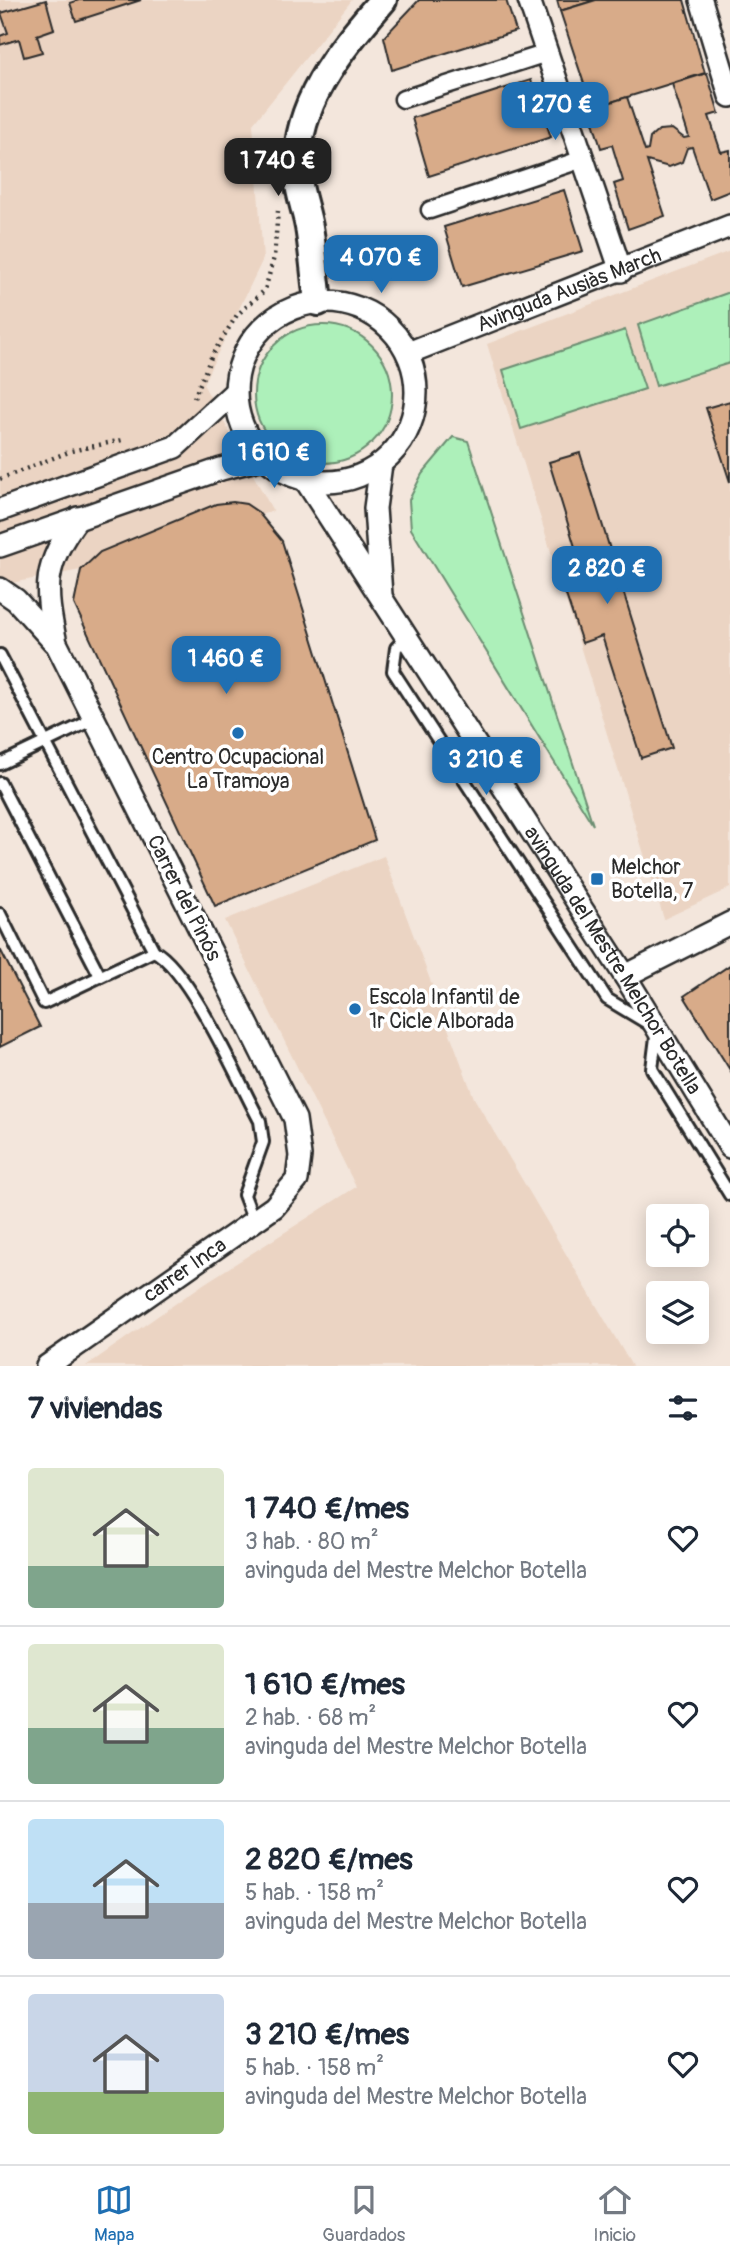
<!DOCTYPE html>
<html lang="es">
<meta charset="utf-8">
<style>
:root{--surface:#fff;--page:#f6f6f7;--text:#1f2937;--muted:#747a83;--line:#e0e1e3;--accent:#1f6fb2}
body{margin:0;font-family:Pangolin,sans-serif;background:var(--page);color:var(--text);height:100vh;display:flex;flex-direction:column;font-size:26px;white-space:nowrap}
*{box-sizing:border-box;margin:0}
p{font-size:23px;color:var(--muted)}
.icon{flex:none;width:38px;height:38px;fill:none;stroke:currentColor;stroke-width:2;stroke-linecap:round;stroke-linejoin:round}
.map{position:relative;height:1366px;overflow:hidden}
.panel{display:flex;flex-direction:column;background:var(--surface);flex:1}
.panel>*{flex:none}
.controls{position:absolute;left:646px;top:1204px;display:grid;gap:14px}
.controls a{display:grid;place-items:center;width:63px;height:63px;border-radius:7px;background:var(--surface);box-shadow:0 4px 18px #0003;font-size:35px}
.price{position:absolute;translate:-50% -60px;padding:0 16px;border-radius:14px;background:var(--accent);color:#fff;font-size:23px;line-height:46px;filter:drop-shadow(0 2px 4px #0008)}
.price::after{content:'';position:absolute;left:50%;top:42px;width:21px;height:16px;margin-left:-10px;background:inherit;clip-path:polygon(0 0,100% 0,50% 100%)}
.price.current{background:#222;color:#fff}
ul{padding:0;list-style:none}
li{display:flex;align-items:center;gap:21px;height:175px;padding:0 28px}
li+li{border-top:2px solid var(--line)}
li span{display:grid;place-items:center;flex:none;width:196px;height:140px;border-radius:7px;color:#555}
li>.icon{margin-inline-start:auto}
span .icon{width:84px;height:84px;fill:#fffc;stroke-width:1}
li b{font-size:30px}
h2{display:flex;justify-content:space-between;align-items:center;height:84px;padding:0 28px;font-size:30px}
.dock{display:flex;justify-content:space-around;align-items:center;height:98px;border-top:2px solid var(--line);background:var(--surface);font-size:19px;color:var(--muted)}
.dock a{display:grid;justify-items:center;gap:4px}
.dock .current{color:var(--accent)}
.map>svg:first-child{display:block}
</style>
<div class="map">
<svg width="730" height="1366" viewBox="0 0 730 1366">
<rect width="100%" height="100%" fill="#f3e6dc"/>
<filter id="ink" filterUnits="userSpaceOnUse"><feTurbulence type="fractalNoise" baseFrequency=".0143" numOctaves="2"/><feDisplacementMap in="SourceGraphic" scale="14" xChannelSelector="R" yChannelSelector="G"/><feConvolveMatrix kernelMatrix="1 2 1 2 8 2 1 2 1" color-interpolation-filters="sRGB"/></filter>
<g filter="url(#ink)">
<g fill="#ebd4c3">
<path d="M0,0h352l-99,124 10,135 -60,125 70,127 -192,59 -81,15z"/>
<path d="M730,251v637l-66,31 -177,-575z"/>
<path d="M384,856l90,242 158,268h-546l119,-83 151,-96 -131,-267z"/>
</g>
<g fill="#adf0ba" stroke="#6c8e72" stroke-width="2">
<path d="M730,292v71l-74,23 -18,-61z"/>
<circle cx="323" cy="394" r="69"/>
<path d="M625,330l20,59 -124,40 -18,-59z"/>
<path d="M453,437l15,4 125,384 -182,-296 -2,-29 13,-26z"/>
</g>
<g fill="#d8ab89" stroke="#2b2b2b" stroke-width="2">
<path d="M46,0l8,29 -17,6 5,17 -18,5 -5,-18 -19,6v-9l8,-3 -7,-20z"/>
<path d="M79,0h62l-65,21 -6,-18z"/>
<path d="M419,0h87l10,31 -124,39 -8,-33z"/>
<path d="M557,0h39l-36,11z"/>
<path d="M596,0h88l21,73 -113,35 -32,-97z"/>
<path d="M707,73l12,40 -10,3 12,36 9,-2v41l-20,8 -18,-52 -5,1 -5,14 -13,5 -22,-6 18,55 -37,13 -14,-45 9,-3 -11,-36 -11,3 -12,-39 38,-12 18,54 3,-1 2,-12 9,-8 13,-1 12,9 5,-1 -17,-53z"/>
<path d="M531,80l20,57 -122,39 -17,-58z"/>
<path d="M564,190l19,61 -121,36 -18,-60z"/>
<path d="M730,401v81l-24,-74z"/>
<path d="M580,453l92,295 -31,10 -39,-122 -20,7 -21,-63 22,-7 -34,-111z"/>
<path d="M233,502l13,2 12,8 24,29 93,299 -160,66 -141,-302 7,-34 19,-18 116,-48z"/>
<path d="M0,949l40,78 -40,20z"/>
<path d="M730,965v105l-46,-74z"/>
</g>
<g fill="none" stroke-linecap="round" stroke-linejoin="round">
<g stroke="#2b2b2b" stroke-width="16">
<g id="service">
<path d="M407,637l-11,11 -3,23 214,328 50,30 -5,40 78,126"/>
<path d="M0,655l154,296 -110,52 -44,-89"/>
<path d="M0,764l94,-45"/>
<path d="M0,783l100,193"/>
<path d="M154,951c36,19 85,131 106,170l3,21 -19,53 10,26"/>
</g>
</g>
<g stroke="#2b2b2b" stroke-width="21">
<g id="pedestrian">
<path d="M403,99l144,-46"/>
<path d="M430,210l153,-51"/>
</g>
</g>
<g stroke="#2b2b2b" stroke-width="26">
<g id="minor">
<path d="M529,0l92,271"/>
<path d="M701,0l29,96"/>
<circle cx="326" cy="392" r="90"/>
<path id="s1" d="M408,353l322,-127"/>
<path id="s2" d="M306,481l319,495 105,171"/>
<path d="M0,510l175,-63 61,-56"/>
<path d="M0,546l221,-77 43,-11"/>
<path d="M0,589l16,11 38,42"/>
<path d="M381,595l-6,-87 6,-44"/>
<path d="M625,976l105,-53"/>
<path id="s3" d="M47,1366l227,-159 23,-27 3,-24 -5,-37 -239,-476c-12,-55 -13,-79 22,-125"/>
</g>
</g>
<g stroke="#2b2b2b" stroke-width="32">
<path id="tertiary" d="M318,302c-3,-25 -5,-51 -9,-75 -3,-16 -9,-32 -11,-48 -7,-72 41,-128 85,-179"/>
</g>
<g stroke="#2b2b2b" stroke-width="4.5" stroke-dasharray="2 5" stroke-linecap="butt">
<path d="M194,398l18,-43 25,-40 28,-25 9,-33 4,-46"/>
<path d="M0,479l71,-28 51,-11"/>
</g>
<use href="#service" stroke="#fff" stroke-width="10"/>
<use href="#pedestrian" stroke="#fff" stroke-width="16"/>
<use href="#minor" stroke="#fff" stroke-width="21"/>
<use href="#tertiary" stroke="#fff" stroke-width="26"/>
</g>
</g>
<g fill="#1f6fb2" stroke="#fff" stroke-width="2.5">
<circle cx="238" cy="733" r="7"/>
<rect x="590" y="872" width="14" height="14" rx="3.5"/>
<circle cx="355" cy="1009" r="7"/>
</g>
<g text-anchor="middle" dominant-baseline="central" stroke-width="7" stroke-linejoin="round" paint-order="stroke">
<g font-size="21" fill="#2b2b2b" stroke="#fff">
<text stroke="none"><textPath href="#s1" startOffset="173">Avinguda Ausiàs March</textPath></text>
<text transform="translate(184 898) rotate(63)">Carrer del Pinós</text>
<text stroke="none"><textPath href="#s2" startOffset="569">avinguda del Mestre Melchor Botella</textPath></text>
<text stroke="none"><textPath href="#s3" startOffset="168">carrer Inca</textPath></text>
</g>
<g font-size="21" fill="#2b2b2b" stroke="#fff" text-anchor="start">
<text x="238" y="757" text-anchor="middle">Centro Ocupacional<tspan x="238" dy="24">La Tramoya</tspan></text>
<text x="611" y="867">Melchor<tspan x="611" dy="24">Botella, 7</tspan></text>
<text x="369" y="997">Escola Infantil de<tspan x="369" dy="24">1r Cicle Alborada</tspan></text>
</g>
</g>
</svg>
<div class="controls">
<a><svg class="icon" aria-label="locate" viewBox="0 0 24 24"><circle cx="12" cy="12" r="6"/><path d="M12 2v4M12 18v4M2 12h4M18 12h4"/></svg></a>
<a><svg class="icon" aria-label="layers" viewBox="0 0 24 24"><path d="M12 4l9 5-9 5-9-5zM3 14l9 5 9-5"/></svg></a>
</div>
<b class="price" style="left:555px;top:142px">1 270 €</b>
<b class="price current" style="left:278px;top:198px">1 740 €</b>
<b class="price" style="left:381px;top:295px">4 070 €</b>
<b class="price" style="left:274px;top:490px">1 610 €</b>
<b class="price" style="left:607px;top:606px">2 820 €</b>
<b class="price" style="left:226px;top:696px">1 460 €</b>
<b class="price" style="left:486px;top:797px">3 210 €</b>
</div>
<section class="panel">
<h2>7 viviendas<svg class="icon" aria-label="filters" viewBox="0 0 24 24"><path d="M4 7h16M4 17h16"/><circle cx="9" cy="7" r="2"/><circle cx="15" cy="17" r="2"/></svg></h2>
<ul>
<li><span style="background:linear-gradient(#dfe7d0 70%,#7fa58c 0)"><svg class="icon" aria-label="home" viewBox="0 0 24 24"><path d="M3 11l9-7 9 7M6 9v11h12V9"/></svg></span><div><b>1 740 €/mes</b><p>3 hab. · 80 m²</p><p>avinguda del Mestre Melchor Botella</p></div><svg class="icon" aria-label="heart" viewBox="0 0 24 24"><path d="M12 20l-8-8c-3-5 5-10 8-4 3-6 11-1 8 4z"/></svg></li>
<li><span style="background:linear-gradient(#dfe7d0 60%,#7fa58c 0)"><svg class="icon" aria-label="home" viewBox="0 0 24 24"><path d="M3 11l9-7 9 7M6 9v11h12V9"/></svg></span><div><b>1 610 €/mes</b><p>2 hab. · 68 m²</p><p>avinguda del Mestre Melchor Botella</p></div><svg class="icon" aria-label="heart" viewBox="0 0 24 24"><path d="M12 20l-8-8c-3-5 5-10 8-4 3-6 11-1 8 4z"/></svg></li>
<li><span style="background:linear-gradient(#bfe0f5 60%,#9aa5b1 0)"><svg class="icon" aria-label="home" viewBox="0 0 24 24"><path d="M3 11l9-7 9 7M6 9v11h12V9"/></svg></span><div><b>2 820 €/mes</b><p>5 hab. · 158 m²</p><p>avinguda del Mestre Melchor Botella</p></div><svg class="icon" aria-label="heart" viewBox="0 0 24 24"><path d="M12 20l-8-8c-3-5 5-10 8-4 3-6 11-1 8 4z"/></svg></li>
<li><span style="background:linear-gradient(#c9d6e8 70%,#8fb573 0)"><svg class="icon" aria-label="home" viewBox="0 0 24 24"><path d="M3 11l9-7 9 7M6 9v11h12V9"/></svg></span><div><b>3 210 €/mes</b><p>5 hab. · 158 m²</p><p>avinguda del Mestre Melchor Botella</p></div><svg class="icon" aria-label="heart" viewBox="0 0 24 24"><path d="M12 20l-8-8c-3-5 5-10 8-4 3-6 11-1 8 4z"/></svg></li>
</ul>
</section>
<nav class="dock">
<a class="current"><svg class="icon" aria-label="map" viewBox="0 0 24 24"><path d="M3 6l6-2 6 2 6-2v14l-6 2-6-2-6 2zM9 4v14M15 6v14"/></svg>Mapa</a>
<a><svg class="icon" aria-label="saved" viewBox="0 0 24 24"><path d="M7 4h10v16l-5-4-5 4z"/></svg>Guardados</a>
<a><svg class="icon" aria-label="home" viewBox="0 0 24 24"><path d="M3 11l9-7 9 7M6 9v11h12V9"/></svg>Inicio</a>
</nav>
